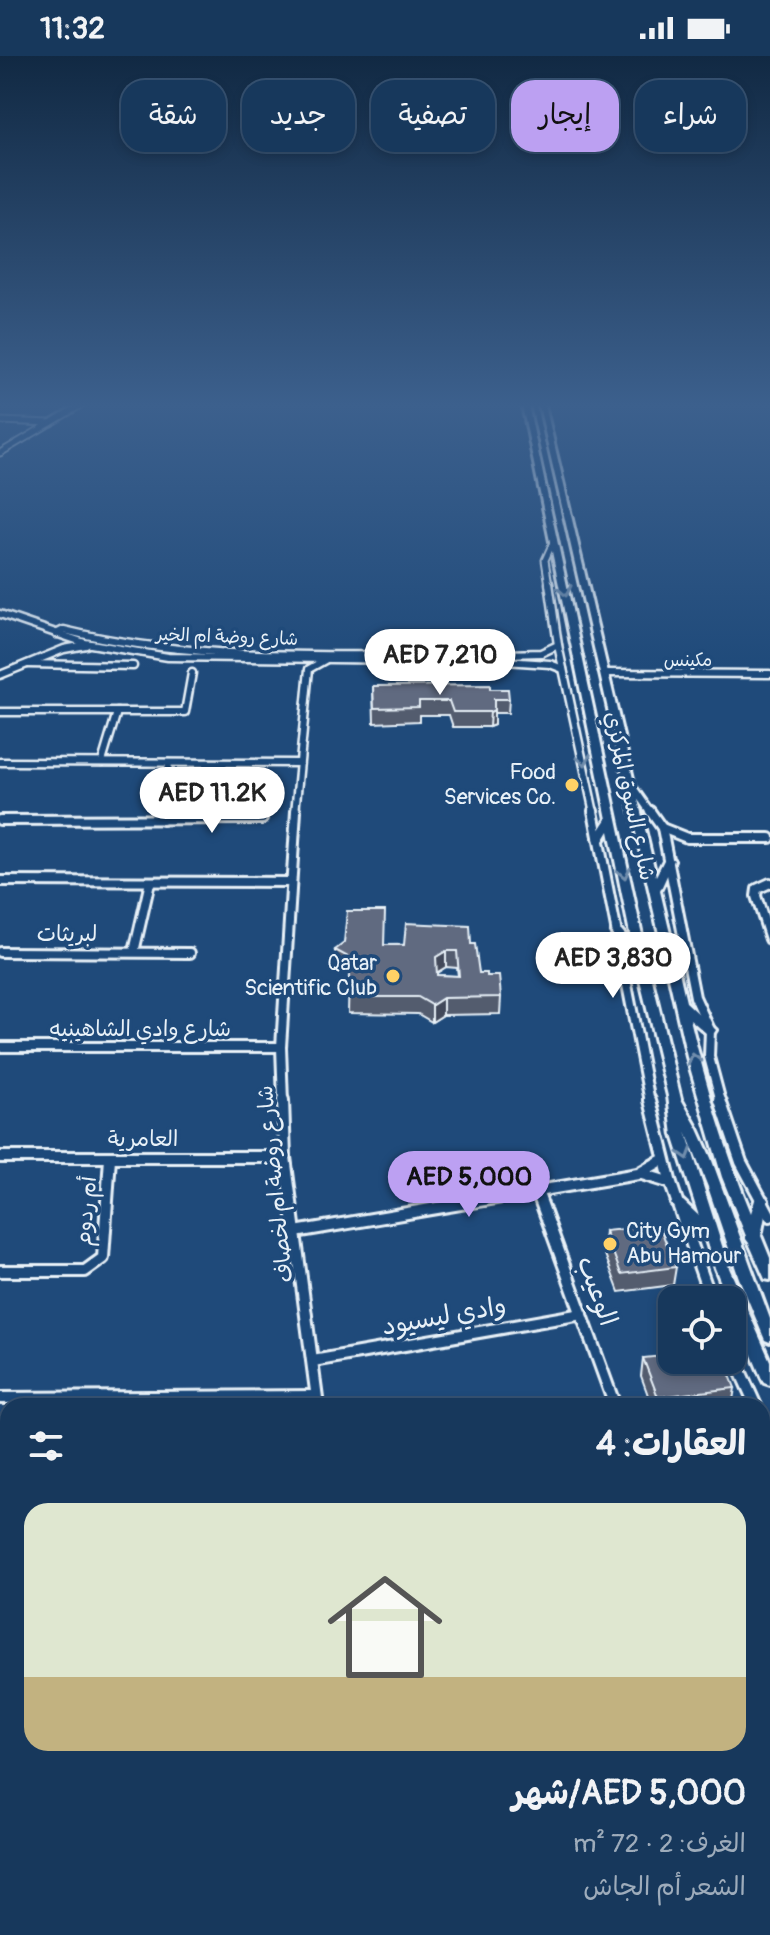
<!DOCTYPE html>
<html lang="ar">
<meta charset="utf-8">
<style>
:root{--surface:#17385c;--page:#203f62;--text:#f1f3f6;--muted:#9eacbb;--line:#365272;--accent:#bca0f2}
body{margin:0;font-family:Pangolin,"Playpen Sans Arabic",sans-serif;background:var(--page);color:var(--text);direction:rtl;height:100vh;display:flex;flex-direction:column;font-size:30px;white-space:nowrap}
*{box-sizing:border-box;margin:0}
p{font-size:26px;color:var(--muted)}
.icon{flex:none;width:44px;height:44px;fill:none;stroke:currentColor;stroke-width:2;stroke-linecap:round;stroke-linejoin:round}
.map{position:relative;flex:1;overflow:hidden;direction:ltr}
.drawer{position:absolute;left:0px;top:1342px;width:770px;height:538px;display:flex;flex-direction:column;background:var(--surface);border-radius:24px 24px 0 0;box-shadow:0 4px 12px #0003,0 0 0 2px var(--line);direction:rtl}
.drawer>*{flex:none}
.hud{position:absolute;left:24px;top:24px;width:722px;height:72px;direction:rtl;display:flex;gap:16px}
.buttons{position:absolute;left:658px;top:1230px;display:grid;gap:16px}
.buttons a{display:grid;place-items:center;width:88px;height:88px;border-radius:16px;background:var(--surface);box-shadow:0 4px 12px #0003,0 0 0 2px var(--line);font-size:40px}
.price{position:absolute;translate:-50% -68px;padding:0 18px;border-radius:28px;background:#fff;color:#222;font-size:26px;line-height:52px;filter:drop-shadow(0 2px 4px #0008)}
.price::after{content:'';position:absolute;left:50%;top:48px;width:24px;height:18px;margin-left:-12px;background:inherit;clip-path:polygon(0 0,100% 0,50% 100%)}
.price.active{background:var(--accent);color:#111}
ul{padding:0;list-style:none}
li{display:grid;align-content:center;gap:16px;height:424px;padding:0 24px}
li+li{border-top:2px solid var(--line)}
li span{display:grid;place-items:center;height:248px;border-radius:24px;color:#555}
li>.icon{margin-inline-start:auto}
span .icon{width:144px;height:144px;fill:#fffc;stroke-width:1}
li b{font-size:34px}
h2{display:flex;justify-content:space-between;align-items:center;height:96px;padding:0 24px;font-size:34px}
.chip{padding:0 28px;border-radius:24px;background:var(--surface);box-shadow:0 4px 12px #0003,0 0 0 2px var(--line);font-size:28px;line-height:72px}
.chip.active{background:var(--accent);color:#111}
.status{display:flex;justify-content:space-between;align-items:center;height:56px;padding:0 40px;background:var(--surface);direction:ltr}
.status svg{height:22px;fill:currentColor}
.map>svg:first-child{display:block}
</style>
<div class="status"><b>11:32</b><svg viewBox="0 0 49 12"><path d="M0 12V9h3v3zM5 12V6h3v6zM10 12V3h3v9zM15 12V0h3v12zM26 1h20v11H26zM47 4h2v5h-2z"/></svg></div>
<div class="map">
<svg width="770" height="1879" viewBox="0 0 770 1879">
<rect width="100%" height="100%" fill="#1f4a7a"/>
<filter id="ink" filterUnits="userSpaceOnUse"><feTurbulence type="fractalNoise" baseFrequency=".0125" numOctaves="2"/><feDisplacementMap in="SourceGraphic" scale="16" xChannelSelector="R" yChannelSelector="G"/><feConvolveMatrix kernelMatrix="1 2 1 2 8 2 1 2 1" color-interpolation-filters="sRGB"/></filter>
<g filter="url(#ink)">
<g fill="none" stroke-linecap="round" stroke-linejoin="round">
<g stroke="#e8f1f8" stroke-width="9">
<g id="minor-far4">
<path d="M0,365l51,2"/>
<path d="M0,397l81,-48"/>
<path d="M549,529l-4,-25 9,-20"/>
</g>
</g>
<g stroke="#e8f1f8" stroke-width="11">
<g id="minor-far3">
<path d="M549,527l9,62 36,168"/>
<path d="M0,558l85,29 83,14 337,4 45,3 13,5"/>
<path d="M56,578l8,-4c119,29 239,25 361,25"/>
<path d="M478,599l63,-2 17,-8"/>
<path d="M28,608l105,2"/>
<path d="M605,617l165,1"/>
<path d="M0,619l64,-26 22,-4"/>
<path d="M0,656h185l7,-39"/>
<path d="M0,706l299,1"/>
<path d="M102,706l15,-50"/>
<path d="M632,730l19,27"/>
<path d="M163,757l6,-50"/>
<path d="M295,757l14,-144 16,-9"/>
</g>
</g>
<g stroke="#e8f1f8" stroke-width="14">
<g id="minor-far2">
<path d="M593,755l57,291"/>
<path d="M650,755l12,17 33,169 15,33 -1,27 12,45"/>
<path d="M0,764l262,-1"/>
<path d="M162,764l1,-9"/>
<path d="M662,772l25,10h83"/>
<path d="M0,825l289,1"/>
<path d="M770,827l-13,6 -1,7 14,43"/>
<path d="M0,896l190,1"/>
<path d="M134,896l16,-70"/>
<path d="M0,991h281"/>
<path d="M283,1046l-2,-55 15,-236"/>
</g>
</g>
<g stroke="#e8f1f8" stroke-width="16">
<g id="minor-far1">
<path d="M283,1044l2,57 33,249"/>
<path d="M650,1044l21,84 40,116"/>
<path d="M720,1044l21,62 29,54"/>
<path d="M0,1101h285"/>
<path d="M642,1118l29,9"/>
<path d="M537,1135l78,215"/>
<path d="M295,1176l343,-58 26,-15"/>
<path d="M0,1215h85l18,-13 7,-100"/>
<path d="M732,1297l24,53"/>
<path d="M313,1305l269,-47"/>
<path d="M0,1342l316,-2"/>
<path d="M762,1364l8,18"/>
</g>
</g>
<g stroke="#e8f1f8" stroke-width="18">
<g id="minor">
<path d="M0,1497h8"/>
<path d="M762,1710l8,-2"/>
<path d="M0,1741l8,-7"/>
<path d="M447,1872l2,7"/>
<path d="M191,1879l24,-7"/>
</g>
</g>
<g stroke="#e8f1f8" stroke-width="6">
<g id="tertiary">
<path d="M770,1576v14l-8,1v-14z"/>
<path d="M8,1743v16l-8,2v-16z"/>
<path d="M8,1771v16l-8,3v-16z"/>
</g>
</g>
<g stroke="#e8f1f8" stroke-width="6">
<g id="secondary">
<path d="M522,349h6l120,558 33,136 17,30 13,29 59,161v23l-5,-2 -26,-62 -31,-91 -22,-55 1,3 42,133 41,93v24l-6,-2 -2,-4 -30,-71v-8h-4l-13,-32 -9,-28 -35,-36 2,-3h10l16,15 -26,-81 -5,-39 -32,-133 -25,-31 2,-2h8l11,13 -23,-112 -6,10 -4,1 -5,-3 13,-20z"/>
<path d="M539,349h6l111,471 9,-18 4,-1 5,3 -14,31 26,111 30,28 -2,3h-8l-16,-14c16,66 35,132 61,194l5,-16h10l2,3 -7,36 9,22v22l-5,-1 -16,-36 -3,-4v-3l-24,-59 -35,-120z"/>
<path d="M770,1525v19l-6,2 -2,-1v-16z"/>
<path d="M770,1550v16l-8,2v-16z"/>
</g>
</g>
<use href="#minor-far4" stroke="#1f4a7a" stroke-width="5"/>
<use href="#minor-far3" stroke="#1f4a7a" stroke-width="6"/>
<use href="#minor-far2" stroke="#1f4a7a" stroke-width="8"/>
<use href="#minor-far1" stroke="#1f4a7a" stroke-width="10"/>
<use href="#minor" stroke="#1f4a7a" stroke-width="12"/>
<use href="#tertiary" fill="#1f4a7a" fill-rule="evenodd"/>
<use href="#secondary" fill="#1f4a7a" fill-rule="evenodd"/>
</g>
<g fill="#535b6e" stroke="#e8f1f8" stroke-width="2" fill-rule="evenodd">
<path d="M373,630l136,13 -1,14h-14v12l-5,2h-36l-4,-12h-30v6l-45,2z"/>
<path d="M471,888l8,29 8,3 14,21 -1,17 -57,1 -11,7 -14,-8 -70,-1 1,-40 -14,-7v-16l50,-5zM446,911l11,1 1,8 -21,-1v-2z"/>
<path d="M605,1175l71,36 -3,18 -54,7 -16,-43z"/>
<path d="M643,1302l92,30 -3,18h-80l-11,-30z"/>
</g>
<g fill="#434a5a" stroke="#e8f1f8" stroke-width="2">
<path d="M494,654v15l-5,2 1,-15z"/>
<path d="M446,895v16l-10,6v-16z"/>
<path d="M443,942v17l-11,7v-17z"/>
</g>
<g fill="#606a80" stroke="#e8f1f8" stroke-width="2" fill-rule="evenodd">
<path d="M490,629v4h18l1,10h-15v11l-4,2h-37l-4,-11h-30v6l-45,1 -1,-22z"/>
<path d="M347,855h38l-1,34h20l2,-22 64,3 1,18h4l4,29h8v3h12l2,21 -58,1 -11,7 -14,-8h-70l2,-39 -15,-8 9,-7zM446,895h11l2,25 -22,-1 -1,-18z"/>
<path d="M659,1169l17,42 -55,7 -16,-43z"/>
<path d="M672,1299v5h52l11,28 -77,9 -15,-39z"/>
</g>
<defs><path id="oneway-chevron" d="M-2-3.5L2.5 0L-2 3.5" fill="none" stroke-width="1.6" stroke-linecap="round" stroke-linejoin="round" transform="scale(2)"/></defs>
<g stroke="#6f8dac">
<use href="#oneway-chevron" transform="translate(565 535) rotate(78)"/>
<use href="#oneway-chevron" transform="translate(584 704) rotate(79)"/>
<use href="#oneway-chevron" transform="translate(624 817) rotate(78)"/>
<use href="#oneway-chevron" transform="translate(694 1003) rotate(-105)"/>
<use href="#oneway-chevron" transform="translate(686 1098) rotate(73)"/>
</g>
</g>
<linearGradient id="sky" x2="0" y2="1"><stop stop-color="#112943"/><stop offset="0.57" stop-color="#3c608d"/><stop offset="1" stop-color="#3c608d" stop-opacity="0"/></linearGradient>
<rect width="770" height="613" fill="url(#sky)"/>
<g fill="#ffd166" stroke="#1f4a7a" stroke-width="3">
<circle cx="572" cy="729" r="8"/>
<circle cx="393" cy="920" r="8"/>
<circle cx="610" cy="1188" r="8"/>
</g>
<g text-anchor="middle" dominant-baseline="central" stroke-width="7" stroke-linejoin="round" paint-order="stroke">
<g font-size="18" fill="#e8f1f8" stroke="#1f4a7a">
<text transform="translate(227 581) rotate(2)">شارع روضة ام الخير</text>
<text x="688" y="604">مكينس</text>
</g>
<g font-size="22" fill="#e8f1f8" stroke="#1f4a7a" text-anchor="end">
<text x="556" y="716">Food<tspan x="556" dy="25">Services Co.</tspan></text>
<text x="377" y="907">Qatar<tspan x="377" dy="25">Scientific Club</tspan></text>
<text x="626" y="1175" text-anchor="start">City Gym<tspan x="626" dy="25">Abu Hamour</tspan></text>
</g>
<g font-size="22" fill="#e8f1f8" stroke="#1f4a7a">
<text transform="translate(630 740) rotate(78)">شارع السوق المركزي</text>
<text x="67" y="878">لبريثات</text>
<text x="140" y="973">شارع وادي الشاهينيه</text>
<text x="143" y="1083">العامرية</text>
<text transform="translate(275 1128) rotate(-96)">شارع روضة ام لخصاف</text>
<text transform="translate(86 1155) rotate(-85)">أم ردوم</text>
</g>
<g font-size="26" fill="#e8f1f8" stroke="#1f4a7a">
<text transform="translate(597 1235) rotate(70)">الوعيب</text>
<text transform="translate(444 1260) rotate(-10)">وادي ليسيود</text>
</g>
</g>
</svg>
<div class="buttons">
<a><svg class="icon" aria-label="locate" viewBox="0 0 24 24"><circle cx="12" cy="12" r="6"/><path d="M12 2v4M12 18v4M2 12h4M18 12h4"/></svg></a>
</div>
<b class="price" style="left:440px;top:641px">AED 7,210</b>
<b class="price" style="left:212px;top:779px">AED 11.2K</b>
<b class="price" style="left:613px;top:944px">AED 3,830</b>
<b class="price active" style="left:469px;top:1163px">AED 5,000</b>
<div class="hud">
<a class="chip">شراء</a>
<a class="chip active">إيجار</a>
<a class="chip">تصفية</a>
<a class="chip">جديد</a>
<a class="chip">شقة</a>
</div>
<section class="drawer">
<h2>العقارات: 4<svg class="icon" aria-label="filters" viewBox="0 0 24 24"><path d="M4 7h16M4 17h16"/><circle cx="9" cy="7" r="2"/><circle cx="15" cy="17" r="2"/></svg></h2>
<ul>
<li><span style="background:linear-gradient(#dfe7d0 70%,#c2b280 0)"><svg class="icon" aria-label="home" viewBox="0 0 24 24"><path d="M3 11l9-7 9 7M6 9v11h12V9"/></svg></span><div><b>AED 5,000/شهر</b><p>الغرف: 2 · 72 m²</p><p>الشعر أم الجاش</p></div></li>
</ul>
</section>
</div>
